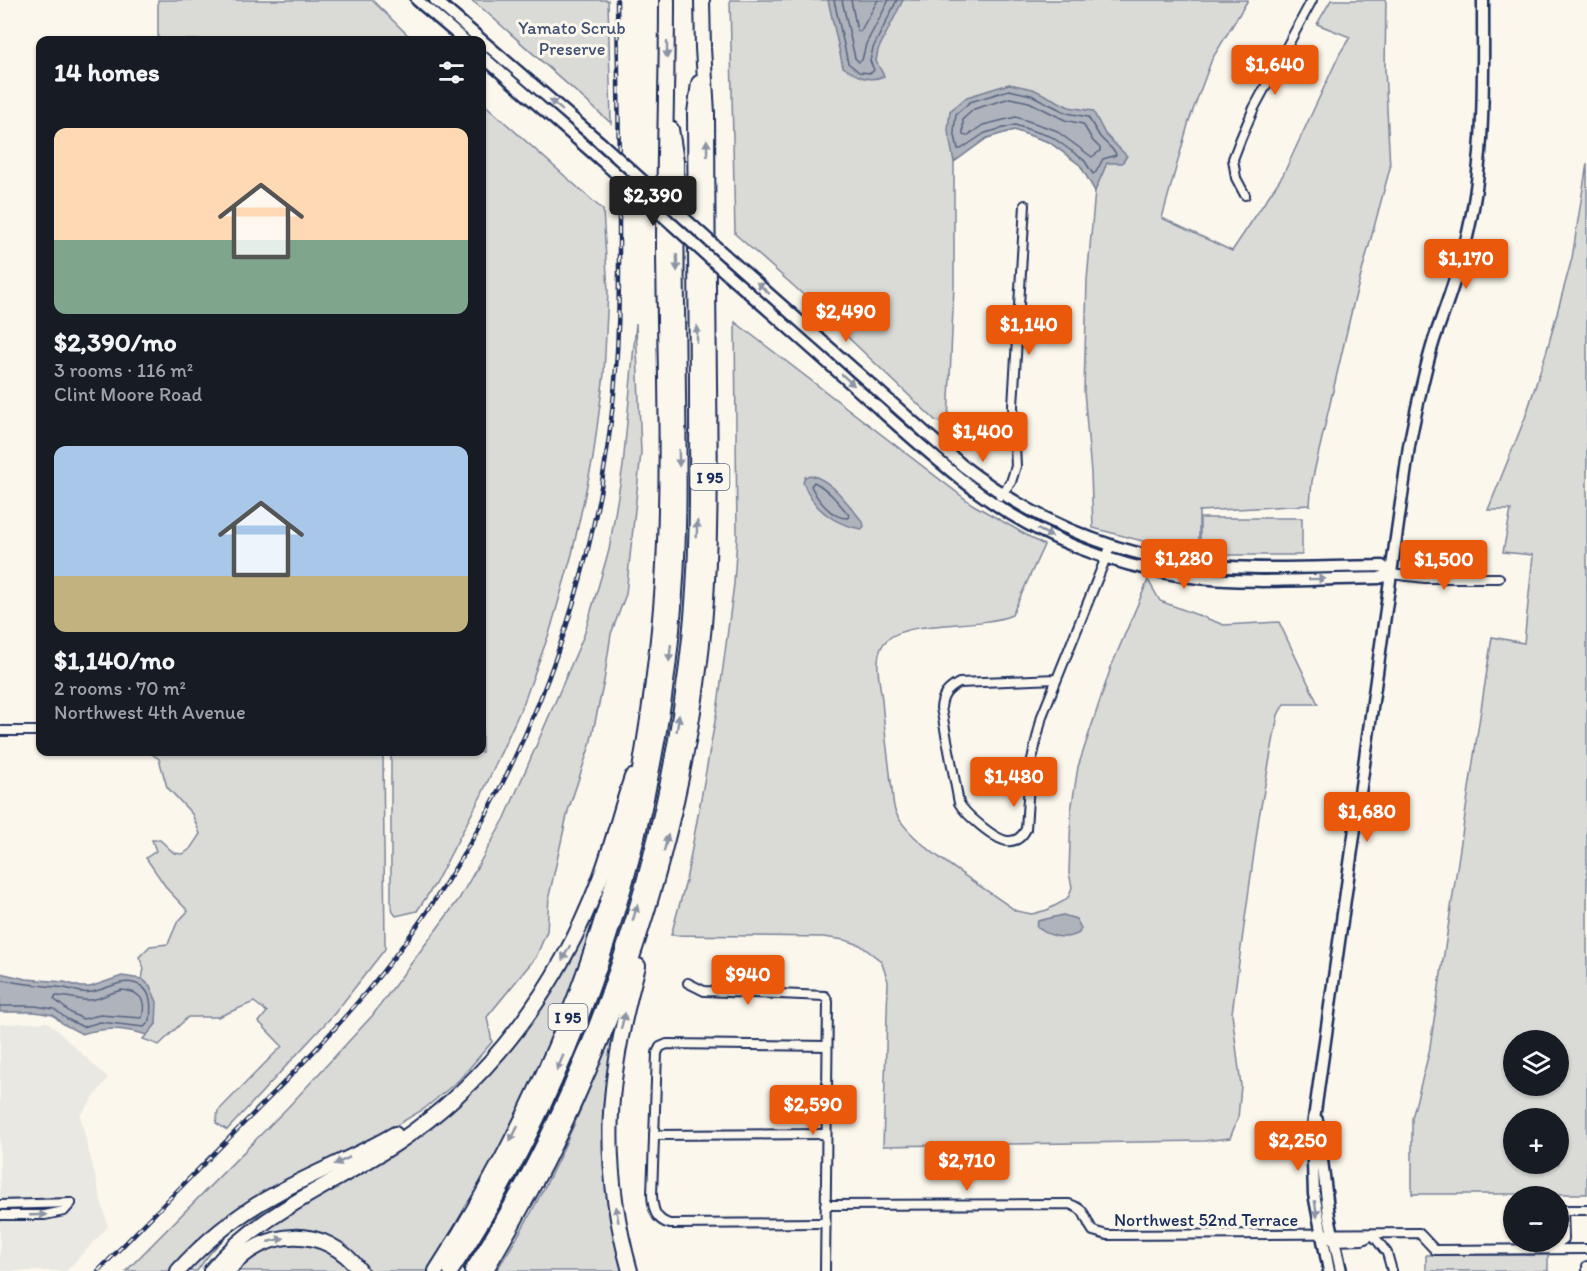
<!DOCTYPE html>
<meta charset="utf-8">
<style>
:root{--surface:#171b24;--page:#242831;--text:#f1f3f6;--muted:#9ea1a6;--accent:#ea580c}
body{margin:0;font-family:Itim,sans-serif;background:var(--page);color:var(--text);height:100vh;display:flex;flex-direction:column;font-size:22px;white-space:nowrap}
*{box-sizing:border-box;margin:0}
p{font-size:20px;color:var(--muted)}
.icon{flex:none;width:33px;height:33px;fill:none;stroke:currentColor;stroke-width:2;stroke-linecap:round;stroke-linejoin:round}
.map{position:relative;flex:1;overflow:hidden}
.panel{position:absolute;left:36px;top:36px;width:450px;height:720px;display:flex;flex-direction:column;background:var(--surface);border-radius:12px;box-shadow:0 2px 4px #0004}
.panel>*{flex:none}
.tools{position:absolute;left:1503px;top:1030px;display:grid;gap:12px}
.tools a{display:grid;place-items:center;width:66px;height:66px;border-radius:50%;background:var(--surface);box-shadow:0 2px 4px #0004;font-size:30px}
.price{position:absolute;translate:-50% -51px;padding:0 14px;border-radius:6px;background:var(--accent);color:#fff;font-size:20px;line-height:39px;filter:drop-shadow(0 2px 3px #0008)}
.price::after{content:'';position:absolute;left:50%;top:36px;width:18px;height:14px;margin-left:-9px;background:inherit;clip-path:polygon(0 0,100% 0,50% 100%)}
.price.selected{background:#222;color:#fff}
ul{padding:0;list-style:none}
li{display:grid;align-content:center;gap:12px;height:318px;padding:0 18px}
li span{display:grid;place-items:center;height:186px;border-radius:12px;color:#555}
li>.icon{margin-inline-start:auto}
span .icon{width:108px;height:108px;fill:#fffc;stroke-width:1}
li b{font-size:26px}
h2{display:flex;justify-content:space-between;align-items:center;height:72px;padding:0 18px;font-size:26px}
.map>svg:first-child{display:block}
</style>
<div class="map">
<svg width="1587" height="1271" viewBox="0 0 1587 1271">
<rect width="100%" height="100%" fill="#fbf7ec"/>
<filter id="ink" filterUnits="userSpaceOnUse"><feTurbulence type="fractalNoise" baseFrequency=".0167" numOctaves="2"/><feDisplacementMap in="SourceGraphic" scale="12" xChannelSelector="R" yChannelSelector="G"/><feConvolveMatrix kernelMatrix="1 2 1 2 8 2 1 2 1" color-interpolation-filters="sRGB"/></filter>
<g filter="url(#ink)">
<path fill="#eae8e2" d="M48,1022l60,56 -28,38 28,111 -42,44h-66v-247z"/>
<g fill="#dadad7" stroke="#7a849a" stroke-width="1.5" fill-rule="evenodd">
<path d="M158,0h214l41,40h-255z"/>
<path d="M471,0h137l3,123 -127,-113z"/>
<path d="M730,0h518l-36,59 -23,62 -27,97 70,33 51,-76 57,-122 10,-16 -33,-13 14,-24h55l-1,69 5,99 -37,137 -41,176 -2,24 -111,6v45l-106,-28 -2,-55 -7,-82 3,-111 8,-89 -15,-26 -31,-23 -35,-12 -27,8 -33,24v123l-6,138 -12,-2 -140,-133 -61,-54z"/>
<path d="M482,102l121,108 5,81 -4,83 -11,84 -21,96 -22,77 -26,71 -42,92 -47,90 -18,27 -21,5 -3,-4 -2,-10v-150h91z"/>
<path d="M1587,163v1031h-175v-76l17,-65 63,-416 32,6 9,-88 -30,-3 8,-42h-23l37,-92 22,-68 25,-92zM1514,1041h44v45h-44zM1514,1119h44v45h-44z"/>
<path d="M735,322l237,182 72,41 -32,70c-33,14 -99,4 -124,24 -17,14 -8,42 -6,61 2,27 6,55 9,82 2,10 1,23 5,31 14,32 90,75 120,98l16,3 15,-4 17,-9 5,-5 3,-9 -3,-14 2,-62 7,-44 33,-100 37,-87 12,21 64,24 55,-3 39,82h-34l-6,11 -19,102 -27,196 9,73 -3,32 -8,20 -26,3 -321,5 5,-165 -7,-20 -21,-16 -15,-5 -22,-3 -152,-2 15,-54 32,-176 16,-121 3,-47z"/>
<path d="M636,323l5,130 -15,141 -15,40 -7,47 -14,64 -22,66 -19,85 -2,35 -11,26 -49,60 5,25 -33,38 -35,29 -61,36 -69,32 -118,88 -5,6h-45l163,-165 83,-90 87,-117 46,-81 79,-183 25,-85 14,-84z"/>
<rect x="1200" y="518" width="102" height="37"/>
<path d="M149,752h234l2,197 -50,64 -108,117 -11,-7 2,-12 64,-65 -23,-24 8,-10 -13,-10 -36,15h-30l-29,28 -16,-6 13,-15 -6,-38 -8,-7 2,-11 -5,-11 11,-11 18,-2 9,-21 11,-12 -20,-21 -22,-32 10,-7 -4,-11h8l14,13 9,1 7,-5 10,-15 -8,-20 -25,-27 -8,-28z"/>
<path d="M598,896l5,1c-15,45 -29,90 -47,134 -34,84 -77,164 -126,240h-64l-74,-39 -69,39h-5l13,-15 47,-36 87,-50 133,-109z"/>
<path d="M615,1021l4,2 -11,74 20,174h-132c51,-77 88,-163 119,-250z"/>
<path d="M353,1162l-91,52c-27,11 -49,33 -65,57h-13l34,-32 62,-43z"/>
<path d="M283,1244c29,-1 50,7 70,27h-120l26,-22z"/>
<rect x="1426" y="1255" width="122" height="16"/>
</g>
<g fill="#afb3bb" stroke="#747e96" stroke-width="1.5">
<path d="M828,0h75l-25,50 -2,11 8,15c-15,7 -28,0 -41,-9z"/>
<path d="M1009,84l24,5 36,18 24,4 12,23 22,22 -5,7h-15l-12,28 -15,-26 -31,-23 -35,-12 -27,8 -33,24 -6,-31 2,-20 17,-14z"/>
<path d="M810,475c23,5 38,30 53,47l1,4 -2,3c-28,-4 -50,-21 -59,-47l2,-5z"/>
<path d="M1063,915l13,4 5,9 -2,5c-14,8 -32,3 -43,-7l2,-5z"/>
<path d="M0,973l26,6 38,3 17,5h9l32,-11 20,3 8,7 7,16 -1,22 -9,11c-22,-7 -43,-8 -65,-1l-19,-10 -10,-9 -18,-3h-35z"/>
</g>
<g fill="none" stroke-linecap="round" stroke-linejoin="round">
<g stroke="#566483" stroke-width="1.5">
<path d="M834,0l14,63 11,9 12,1 3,-3 -4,-9 3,-13 24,-48"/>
<path d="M842,0l13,58 4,4 3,-2 4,-16 23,-44"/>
<path d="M851,0l6,30 3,2 18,-32"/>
<path d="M1009,90l22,5 36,18 21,4 12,20 15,15 1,3 -13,4 -7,13 -3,2 -9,-14 -32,-23 -37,-12 -30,8 -24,16h-3l-4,-18 2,-17 14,-12z"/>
<path d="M1010,98l19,4 36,18 18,4 10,17 7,7v3l-8,6 -37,-27 -39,-13 -33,8 -16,11 -4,-1v-16l11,-10z"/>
<path d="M814,482c14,7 25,21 35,33l-1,3c-16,1 -31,-19 -37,-32z"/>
<path d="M0,979c22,6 43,6 65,9 9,2 17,6 27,4 17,-3 32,-16 49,-6 12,7 10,24 9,35l-6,6 -44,-5 -17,5 -16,-8 -13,-10 -19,-3h-35"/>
<path d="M122,990c18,2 25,9 20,28l-42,-3 -17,4 -12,-6 -17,-14 2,-3c11,-1 22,5 34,4 11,-1 21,-8 32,-10z"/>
</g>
<g stroke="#1b2f5e" stroke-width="12">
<g id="street">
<path d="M1245,195l-9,-17 -3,-19 8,-21 13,-30 58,-108"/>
<path d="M1000,496l11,-14 5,-16 -3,-60 12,-201"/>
<path d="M1391,574l34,4h74"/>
<path d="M1056,679l-97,4c-11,6 -17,12 -18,25l18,95c6,11 35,36 48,38 9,1 15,-4 19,-12l4,-61 12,-52 69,-171"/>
<path d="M0,731h40"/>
<path d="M688,983l16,8 121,5 3,6 -3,269"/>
<path d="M654,1135l172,-1"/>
<path d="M0,1205l71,-2"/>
<path d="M825,1205l244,-1c19,6 14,13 24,27l14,4 312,-2 16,17 152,-1"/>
<path d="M0,1215h45l19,-4 7,-8"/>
<path d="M825,1223l-155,1c-15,-4 -17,-15 -18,-29l5,-142 3,-6 7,-3 160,2"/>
<path d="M1373,1235l14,18 5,18"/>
<path d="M1330,1239l4,2 29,-1 10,-5"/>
<path d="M1549,1249l15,-10 -1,-29h24"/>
<path d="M1587,1271v-5"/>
</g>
</g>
<g stroke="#1b2f5e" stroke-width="15">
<g id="secondary">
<path d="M417,0l47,40"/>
<path d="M435,0l166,143"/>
<path d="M482,56l119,104"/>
<path d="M725,255l238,211c73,56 158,92 250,100 56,4 113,1 169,0l9,8"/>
<path d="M725,272c48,42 96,84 143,127 36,32 72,65 111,94 60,44 131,72 204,83 64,9 131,3 196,2l12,-4"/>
<path d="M1317,1120l12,96 12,55"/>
<path d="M1329,1271l-15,-77 -2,-61 97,-687c7,-35 14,-71 25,-106 11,-32 23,-63 31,-95 21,-81 18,-163 18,-245"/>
</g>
</g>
<g stroke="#1b2f5e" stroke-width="18">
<g id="highway">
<path d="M178,1271c29,-32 63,-59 101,-79 38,-21 79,-36 116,-58"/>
<path d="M211,1271c48,-59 124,-87 186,-128 94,-63 162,-157 202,-262 13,-34 21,-69 33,-104"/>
<path d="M228,1271c35,-44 98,-47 132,0"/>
<path d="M436,1271c74,-114 133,-240 172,-371 10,-33 20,-67 27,-102 13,-71 23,-144 28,-216 7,-110 2,-221 1,-331 0,-84 3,-167 3,-251"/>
<path d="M451,1271c124,-188 200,-418 221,-641 8,-79 7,-158 6,-237 -1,-77 -2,-155 -2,-232l-5,-32"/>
<path d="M472,1271c121,-189 195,-410 218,-633 9,-84 7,-169 7,-253 -1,-91 -1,-181 -2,-272l4,-30"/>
<path d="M485,1271c119,-196 197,-416 219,-646 7,-80 6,-160 5,-241 -1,-90 -2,-181 -2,-271l-4,-65 -1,-48"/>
<path d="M630,1271c-31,-112 -23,-194 8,-305"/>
</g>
</g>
<use href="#street" stroke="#fbf7ec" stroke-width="8"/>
<use href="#secondary" stroke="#fbf7ec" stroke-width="10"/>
<use href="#highway" stroke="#fbf7ec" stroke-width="14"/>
<g stroke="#1b2f5e" stroke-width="4.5">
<path id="rail" d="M98,1271c47,-48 95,-96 142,-144 53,-53 105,-106 151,-166 122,-158 199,-350 221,-549 8,-67 7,-135 7,-202 0,-70 -1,-140 -2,-210"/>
</g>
<use href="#rail" stroke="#fbf7ec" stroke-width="2" stroke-dasharray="7" stroke-linecap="butt"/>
<g stroke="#1b2f5e" stroke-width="15" stroke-linecap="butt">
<g id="secondary-bridge">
<path d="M601,143l124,112"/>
<path d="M601,160l124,112"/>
</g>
</g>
<use href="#secondary-bridge" stroke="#fbf7ec" stroke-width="10"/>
</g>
<defs><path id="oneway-solid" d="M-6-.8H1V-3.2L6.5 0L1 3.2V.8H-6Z" transform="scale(1.5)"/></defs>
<g fill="#8b93a5">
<use href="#oneway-solid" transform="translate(667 50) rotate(90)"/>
<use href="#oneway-solid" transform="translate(556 105) rotate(-139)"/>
<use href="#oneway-solid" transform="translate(707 148) rotate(-91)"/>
<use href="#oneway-solid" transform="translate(677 263) rotate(89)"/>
<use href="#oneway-solid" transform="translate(763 288) rotate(-138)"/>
<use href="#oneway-solid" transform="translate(697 334) rotate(-90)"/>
<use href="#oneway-solid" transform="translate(848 380) rotate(42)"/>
<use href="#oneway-solid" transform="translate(679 458) rotate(89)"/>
<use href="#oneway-solid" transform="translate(697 529) rotate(-88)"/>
<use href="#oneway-solid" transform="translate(1045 533) rotate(27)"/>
<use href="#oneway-solid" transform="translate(1317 579) rotate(-1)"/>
<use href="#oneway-solid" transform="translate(670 653) rotate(96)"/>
<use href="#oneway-solid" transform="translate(678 723) rotate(-81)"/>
<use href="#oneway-solid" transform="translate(666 843) rotate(-76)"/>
<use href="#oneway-solid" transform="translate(635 913) rotate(-73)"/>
<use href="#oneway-solid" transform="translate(566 953) rotate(118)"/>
<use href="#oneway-solid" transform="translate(623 1021) rotate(-76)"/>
<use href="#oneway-solid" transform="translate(560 1063) rotate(113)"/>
<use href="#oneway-solid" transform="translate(514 1134) rotate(117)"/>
<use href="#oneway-solid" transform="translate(342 1161) rotate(155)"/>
<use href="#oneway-solid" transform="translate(1316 1209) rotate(82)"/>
<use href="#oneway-solid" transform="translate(617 1214) rotate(-100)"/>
<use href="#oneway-solid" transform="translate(38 1215) rotate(-2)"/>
<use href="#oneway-solid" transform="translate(276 1240) rotate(-13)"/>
</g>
</g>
<g text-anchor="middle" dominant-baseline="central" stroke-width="6" stroke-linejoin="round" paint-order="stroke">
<g fill="#fbf7ec" stroke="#5e6b89" stroke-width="1.5">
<rect x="690.5" y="464" width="39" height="26" rx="4.5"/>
<rect x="548.5" y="1004" width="39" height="26" rx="4.5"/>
</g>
<g font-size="16" font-weight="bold" fill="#1b2f5e">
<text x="710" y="477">I 95</text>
<text x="568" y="1017">I 95</text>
</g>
<g font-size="18" fill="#415176" stroke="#fbf7ec">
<text x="572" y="28">Yamato Scrub<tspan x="572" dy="21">Preserve</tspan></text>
</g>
<g font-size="18" fill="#1b2f5e" stroke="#fbf7ec">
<text x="1206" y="1220">Northwest 52nd Terrace</text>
</g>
</g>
</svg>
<div class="tools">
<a><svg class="icon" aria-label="layers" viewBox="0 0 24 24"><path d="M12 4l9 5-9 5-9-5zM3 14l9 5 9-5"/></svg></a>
<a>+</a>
<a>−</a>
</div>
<b class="price" style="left:1275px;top:96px">$1,640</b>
<b class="price selected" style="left:653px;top:227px">$2,390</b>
<b class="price" style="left:1466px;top:290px">$1,170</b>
<b class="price" style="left:846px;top:343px">$2,490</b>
<b class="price" style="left:1029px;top:356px">$1,140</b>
<b class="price" style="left:983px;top:463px">$1,400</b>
<b class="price" style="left:1184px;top:590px">$1,280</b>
<b class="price" style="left:1444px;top:591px">$1,500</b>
<b class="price" style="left:1014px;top:808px">$1,480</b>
<b class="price" style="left:1367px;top:843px">$1,680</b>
<b class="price" style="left:748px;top:1006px">$940</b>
<b class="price" style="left:813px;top:1136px">$2,590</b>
<b class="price" style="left:1298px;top:1172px">$2,250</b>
<b class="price" style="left:967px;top:1192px">$2,710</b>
<section class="panel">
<h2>14 homes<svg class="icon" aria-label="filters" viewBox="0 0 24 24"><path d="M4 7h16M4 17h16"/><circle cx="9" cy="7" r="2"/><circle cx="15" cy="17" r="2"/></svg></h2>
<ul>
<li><span style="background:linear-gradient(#ffd9b3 60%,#7fa58c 0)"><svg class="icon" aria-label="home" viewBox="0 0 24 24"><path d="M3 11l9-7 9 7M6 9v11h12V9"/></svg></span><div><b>$2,390/mo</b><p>3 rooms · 116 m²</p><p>Clint Moore Road</p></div></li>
<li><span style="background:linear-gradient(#a9c7e8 70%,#c2b280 0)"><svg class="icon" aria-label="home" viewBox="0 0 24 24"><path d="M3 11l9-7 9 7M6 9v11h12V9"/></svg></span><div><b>$1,140/mo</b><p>2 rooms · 70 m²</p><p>Northwest 4th Avenue</p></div></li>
</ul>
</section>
</div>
